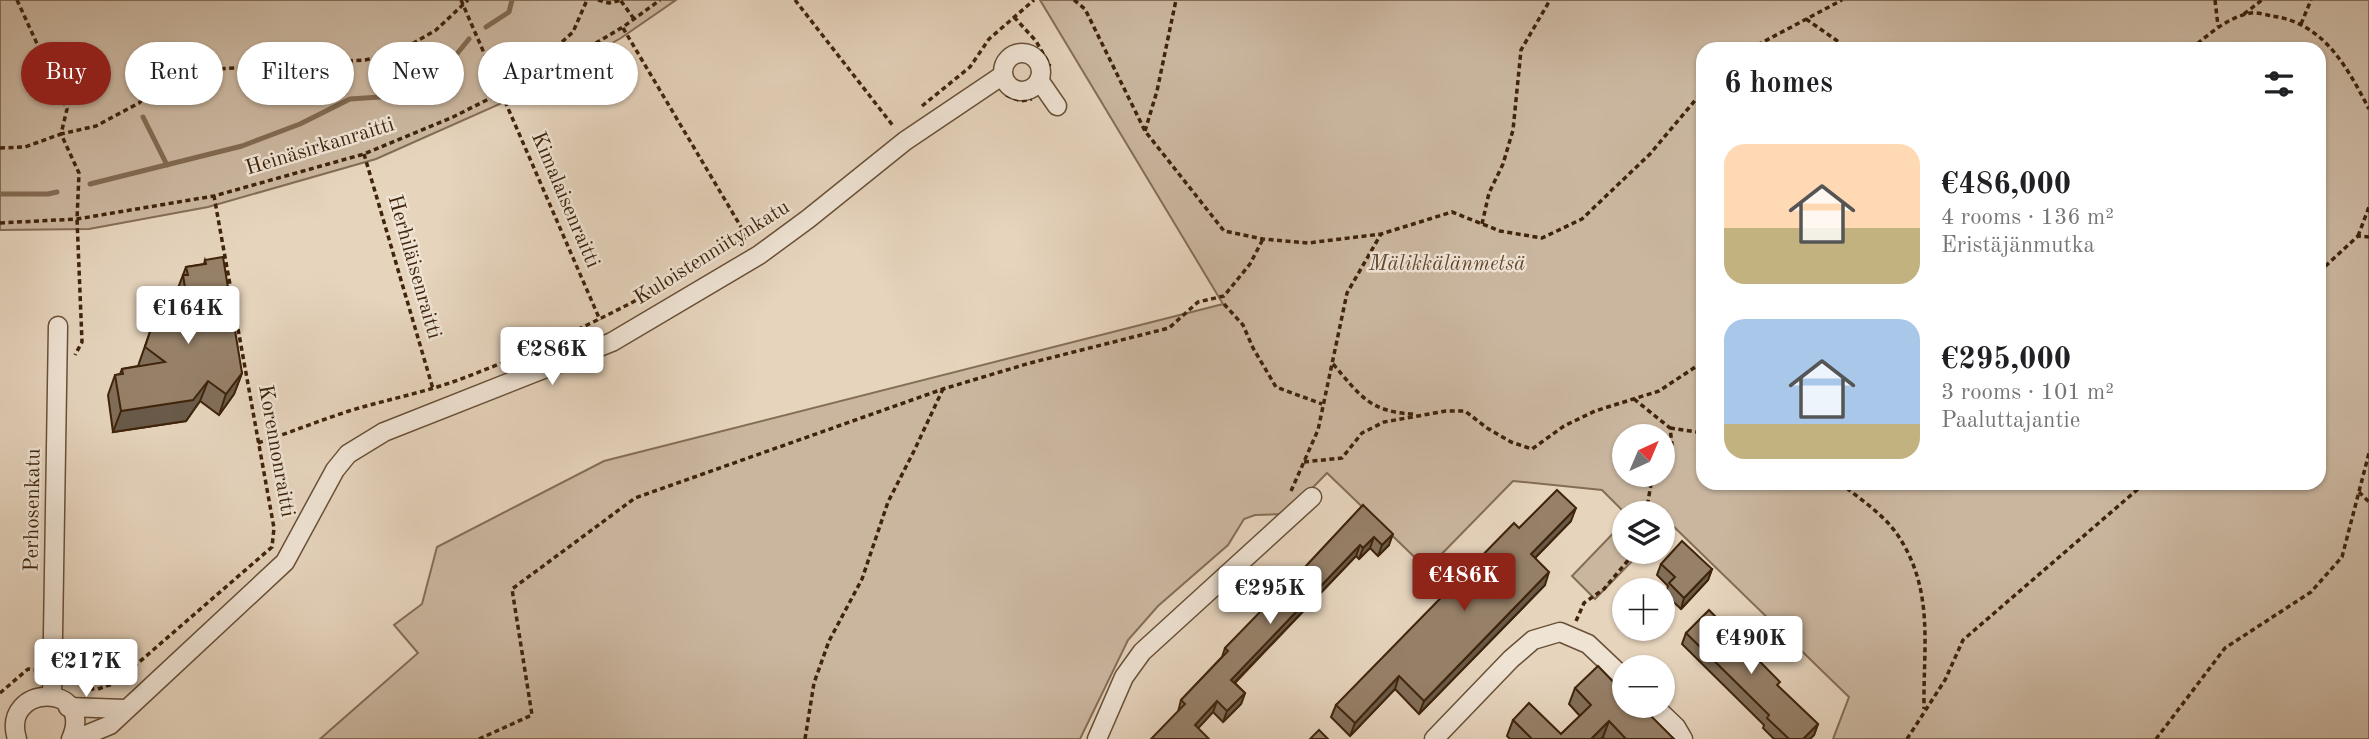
<!DOCTYPE html>
<meta charset="utf-8">
<style>
:root{--surface:#fff;--page:#f2f2f2;--text:#202124;--muted:#757577;--accent:#8f2418}
body{margin:0;font-family:"Old Standard TT",serif;background:var(--page);color:var(--text);height:100vh;display:flex;flex-direction:column;font-size:26px;white-space:nowrap}
*{box-sizing:border-box;margin:0}
p{font-size:23px;color:var(--muted)}
.icon{flex:none;width:38px;height:38px;fill:none;stroke:currentColor;stroke-width:2;stroke-linecap:round;stroke-linejoin:round}
.map{position:relative;flex:1;overflow:hidden}
.details{position:absolute;left:1696px;top:42px;width:630px;height:448px;display:flex;flex-direction:column;background:var(--surface);border-radius:21px;box-shadow:0 2px 5px #0004}
.details>*{flex:none}
.hud{position:absolute;left:21px;top:42px;width:665px;height:63px;display:flex;gap:14px}
.needle{width:46px;rotate:44deg}
.controls{position:absolute;left:1612px;top:424px;display:grid;gap:14px}
.controls a{display:grid;place-items:center;width:63px;height:63px;border-radius:50%;background:var(--surface);box-shadow:0 2px 5px #0004;font-size:35px}
.price{position:absolute;translate:-50% -60px;padding:0 16px;border-radius:7px;background:#fff;color:#222;font-size:23px;line-height:46px;filter:drop-shadow(0 2px 4px #0008)}
.price::after{content:'';position:absolute;left:50%;top:42px;width:21px;height:16px;margin-left:-10px;background:inherit;clip-path:polygon(0 0,100% 0,50% 100%)}
.price.selected{background:var(--accent);color:#fff}
ul{padding:0;list-style:none}
li{display:flex;align-items:center;gap:21px;height:175px;padding:0 28px}
li span{display:grid;place-items:center;flex:none;width:196px;height:140px;border-radius:21px;color:#555}
li>.icon{margin-inline-start:auto}
span .icon{width:84px;height:84px;fill:#fffc;stroke-width:1}
li b{font-size:30px}
h2{display:flex;justify-content:space-between;align-items:center;height:84px;padding:0 28px;font-size:30px}
.pill{padding:0 24px;border-radius:32px;background:var(--surface);box-shadow:0 2px 5px #0004;font-size:24px;line-height:63px}
.pill.selected{background:var(--accent);color:#fff}
.map>svg:first-child{display:block}
</style>
<div class="map">
<svg width="2369" height="739" viewBox="0 0 2369 739">
<rect width="100%" height="100%" fill="#e6d4bd"/>
<filter id="stains"><feTurbulence type="fractalNoise" baseFrequency=".00286" numOctaves="4"/><feColorMatrix values="0 0 0 0 .2 0 0 0 0 .09 0 0 0 0 .02 0 0 0 .5 -.17"/></filter>
<radialGradient id="worn" r=".72"><stop offset=".6" stop-color="#630" stop-opacity="0"/><stop offset="1" stop-color="#630" stop-opacity=".3"/></radialGradient>
<g fill="#cab69f" stroke="#846d55" stroke-width="2" fill-rule="evenodd">
<path d="M0,0h676l-55,38 -108,60 -137,61 -168,48 -119,22 -89,1z"/>
<path d="M1040,0h1329v739h-536l16,-42 -179,-174 -7,7 -1,-17h-37l-23,-23 -89,-9 -86,88 -100,-96 -40,41 -32,1 -11,4 -16,26 -70,61 -30,34 -48,99h-760l98,-86 -24,-28 28,-21 15,-57 167,-86 619,-157zM1703,49h616v434h-616zM1624,436h38v38h-38z"/>
<path d="M1624,522v29h18l-47,48 -23,-23z"/>
</g>
<g fill="none" stroke-linecap="round" stroke-linejoin="round">
<g stroke="#816a51" stroke-width="5">
<path d="M486,27l23,-15 3,-12"/>
<path d="M143,117l24,48"/>
<path d="M90,184l152,-38 58,-22 50,-25 45,-3 61,-41 13,-16"/>
<path d="M0,194h48l9,-2"/>
</g>
<g stroke="#695038" stroke-width="21">
<g id="minor">
<circle cx="1022" cy="72" r="19"/>
<path d="M1039,80l18,26"/>
<path d="M52,696l6,-370"/>
<path d="M1653,705l23,22 7,12"/>
<path d="M68,707l57,2"/>
<path d="M17,739c-17,-56 79,-57 54,0"/>
<path d="M76,739l34,-14 175,-163 50,-92 13,-16 36,-22 228,-90 147,-87 49,-36 97,-78 98,-66"/>
<path d="M1097,739l27,-62 18,-25 170,-155"/>
<path d="M1434,739l77,-80 22,-19 27,-8 28,12 36,34"/>
</g>
</g>
<g stroke="#3f240b" stroke-width="3.5" stroke-dasharray="5 3.5" stroke-linecap="butt">
<path d="M17,0l50,109 -6,25 35,-8 43,-23 19,-19 26,-13 181,-11 33,-8 38,-22 32,-30"/>
<path d="M461,0l139,320"/>
<path d="M598,0l11,3 13,-3"/>
<path d="M795,0l99,127"/>
<path d="M1074,0l11,9 60,122 79,100 39,8 45,4 73,-9 71,-22 48,19 42,7 40,-19 68,-65 53,-63"/>
<path d="M2215,0l3,26"/>
<path d="M621,1l13,18"/>
<path d="M2244,14l18,-14"/>
<path d="M1014,17l22,24 14,25"/>
<path d="M1806,19l43,30"/>
<path d="M2301,24l10,-24"/>
<path d="M623,28l124,209"/>
<path d="M1750,49l92,-49"/>
<path d="M2191,49c18,-15 37,-32 60,-36 6,-1 15,2 21,3 52,7 75,51 97,93"/>
<path d="M495,77l33,-18 24,-8 21,-19 14,-32"/>
<path d="M1006,95l15,6 11,-2"/>
<path d="M922,106l48,-39 19,-28 45,-39"/>
<path d="M1145,131l12,-40 19,-91"/>
<path d="M0,148l25,-1 36,-13 18,39 -2,46 5,123 -7,13"/>
<path d="M364,154l69,235"/>
<path d="M0,223l77,-4 137,-23 150,-42 89,-37 119,-60 51,-30 37,-27"/>
<path d="M1482,224l7,-31 14,-29 10,-34 8,-80 29,-50"/>
<path d="M2358,236l11,-29"/>
<path d="M2319,272l39,-36 11,1"/>
<path d="M1224,304l19,21 10,23 23,39 46,17"/>
<path d="M1333,364c27,31 36,48 80,50"/>
<path d="M1634,399l36,29 2,16 -10,17"/>
<path d="M1670,428l33,5"/>
<path d="M258,443c31,-10 60,-22 91,-32 39,-12 79,-19 117,-34 109,-41 213,-96 311,-159"/>
<path d="M1304,462l38,-4 20,-25 22,-11 62,-11h19l22,17 24,14 21,7 32,-23 31,-15 64,-20 44,-29"/>
<path d="M1840,483c19,15 43,31 57,51 38,56 26,112 27,175"/>
<path d="M1291,491l27,-61 29,-137 34,-59"/>
<path d="M2359,492l10,10"/>
<path d="M1646,513l5,-29 4,-10"/>
<path d="M1576,621l8,-18 20,-14 32,-38"/>
<path d="M70,672l22,15 1,4"/>
<path d="M98,689l17,-6 157,-136 2,-19 -60,-332"/>
<path d="M0,693l28,-24 6,1"/>
<path d="M479,739l53,-24 -20,-126 123,-91 308,-109 87,-26 139,-35 29,-26 26,-6 26,-32 13,-25"/>
<path d="M805,739l9,-56 15,-42 33,-62 26,-77 26,-51 29,-62"/>
<path d="M1907,739l38,-59 18,-40 182,-157"/>
<path d="M2156,739l69,-91 86,-56 31,-35 27,-104"/>
</g>
<use href="#minor" stroke="#efe3d4" stroke-width="18"/>
</g>
<g fill="#816e59" stroke="#3f240b" stroke-width="2">
<path d="M205,260l37,113 -8,21 -15,21 -19,-14 -14,20 -73,11 -5,-37 7,-20 5,-1 2,-5 16,-3 14,-40 27,-8 -4,-22 11,-29 18,-3z"/>
<path d="M1363,505l26,40 -11,11 -8,-8 -11,11 -3,-3 -121,127 10,10 -4,11 -18,18 -10,-10 -15,16 -20,-16 3,-12 41,-43 3,-9 68,-68z"/>
<path d="M1571,521l-36,37 10,27 -126,129 -24,-25 -45,47 -19,-19 5,-12z"/>
<path d="M1661,564l51,5 -4,11 -27,29 -16,-15 3,-8 -11,-11z"/>
<path d="M1686,633l92,53 40,38 -4,11 -4,4h-36l-11,-11 1,-3 -82,-81z"/>
<path d="M1575,688l66,23 33,28h-70l-1,-2 -2,2h-91l-3,-3 6,-16 48,14 19,-18 -11,-12z"/>
</g>
<g fill="#695a49" stroke="#3f240b" stroke-width="2">
<path d="M242,373l-8,21 -15,21 7,-21z"/>
<path d="M208,381l-8,20 -14,20 -73,11 8,-21z"/>
<path d="M1576,508l-5,13 -45,46 5,-13z"/>
<path d="M1393,534l-4,11 -11,11 4,-11z"/>
<path d="M1374,537l-4,11 -11,11 4,-11z"/>
<path d="M1360,545l-4,11 -129,134 4,-10z"/>
<path d="M1712,569l-4,11 -27,29 3,-11z"/>
<path d="M1549,572l-4,13 -126,129 5,-13z"/>
<path d="M1399,676l-4,13 -45,47 5,-13z"/>
<path d="M1245,693l-4,11 -18,18 4,-11z"/>
<path d="M1217,701l-4,11 -22,24 4,-11z"/>
<path d="M1609,721l-6,16 -2,2h-10z"/>
<path d="M1818,724l-4,11 -4,4h-7z"/>
</g>
<g fill="#968068" stroke="#3f240b" stroke-width="2">
<path d="M223,257l19,116 -16,21 -18,-13 -15,19 -72,11 -6,-36 8,-1 -1,-5 43,-7 -20,-15 7,-21 18,-15 21,15 -8,-51h5l-2,-8 20,-3 -1,-4z"/>
<path d="M1557,490l19,18 -45,46 18,18 -125,129 -25,-25 -44,47 -19,-18 178,-182 5,5z"/>
<path d="M1363,505l30,29 -11,11 -8,-8 -11,11 -3,-3 -129,135 14,13 -18,18 -10,-10 -22,24 14,14h-58l34,-35 -4,-4 47,-49 -3,-3 67,-69 1,1z"/>
<path d="M1682,541l30,28 -28,29 -15,-15 6,-6 -14,-13z"/>
<path d="M1709,610l71,72 -3,3 41,39 -15,15h-14l-22,-21 2,-3 -83,-82z"/>
<path d="M1598,666l26,27v12h11l6,6 2,-3 31,31h-48l-17,-18 -18,18h-59l-19,-19 16,-17 32,31 30,-29 -16,-17z"/>
<path d="M1319,730l9,9h-18z"/>
</g>
<g text-anchor="middle" dominant-baseline="central" stroke-width="5" stroke-linejoin="round" paint-order="stroke">
<g font-size="21" fill="#3f240b" stroke="#efe3d4">
<text transform="translate(320 147) rotate(-17)">Heinäsirkanraitti</text>
<text transform="translate(565 200) rotate(67)">Kimalaisenraitti</text>
<text transform="translate(712 253) rotate(-32)">Kuloistenniitynkatu</text>
<text transform="translate(414 267) rotate(74)">Herhiläisenraitti</text>
<text transform="translate(276 451) rotate(80)">Korennonraitti</text>
<text transform="translate(33 510) rotate(-89)">Perhosenkatu</text>
</g>
<g font-size="21" font-style="italic" fill="#624830" stroke="#efe3d4">
<text x="1447" y="264">Mälikkälänmetsä</text>
</g>
</g>
<rect width="100%" height="100%" filter="url(#stains)"/>
<rect width="100%" height="100%" fill="url(#worn)"/>
</svg>
<div class="controls">
<a><svg class="needle" viewBox="-14 -14 28 28"><path d="M0-13l5 13h-10z" fill="#e53935"/><path d="M0 13l5-13h-10z" fill="#757577"/></svg></a>
<a><svg class="icon" aria-label="layers" viewBox="0 0 24 24"><path d="M12 4l9 5-9 5-9-5zM3 14l9 5 9-5"/></svg></a>
<a>+</a>
<a>−</a>
</div>
<b class="price" style="left:188px;top:346px">€164K</b>
<b class="price" style="left:552px;top:387px">€286K</b>
<b class="price selected" style="left:1464px;top:613px">€486K</b>
<b class="price" style="left:1270px;top:626px">€295K</b>
<b class="price" style="left:1751px;top:676px">€490K</b>
<b class="price" style="left:86px;top:699px">€217K</b>
<div class="hud">
<a class="pill selected">Buy</a>
<a class="pill">Rent</a>
<a class="pill">Filters</a>
<a class="pill">New</a>
<a class="pill">Apartment</a>
</div>
<section class="details">
<h2>6 homes<svg class="icon" aria-label="filters" viewBox="0 0 24 24"><path d="M4 7h16M4 17h16"/><circle cx="9" cy="7" r="2"/><circle cx="15" cy="17" r="2"/></svg></h2>
<ul>
<li><span style="background:linear-gradient(#ffd9b3 60%,#c2b280 0)"><svg class="icon" aria-label="home" viewBox="0 0 24 24"><path d="M3 11l9-7 9 7M6 9v11h12V9"/></svg></span><div><b>€486,000</b><p>4 rooms · 136 m²</p><p>Eristäjänmutka</p></div></li>
<li><span style="background:linear-gradient(#a9c7e8 75%,#c2b280 0)"><svg class="icon" aria-label="home" viewBox="0 0 24 24"><path d="M3 11l9-7 9 7M6 9v11h12V9"/></svg></span><div><b>€295,000</b><p>3 rooms · 101 m²</p><p>Paaluttajantie</p></div></li>
</ul>
</section>
</div>
